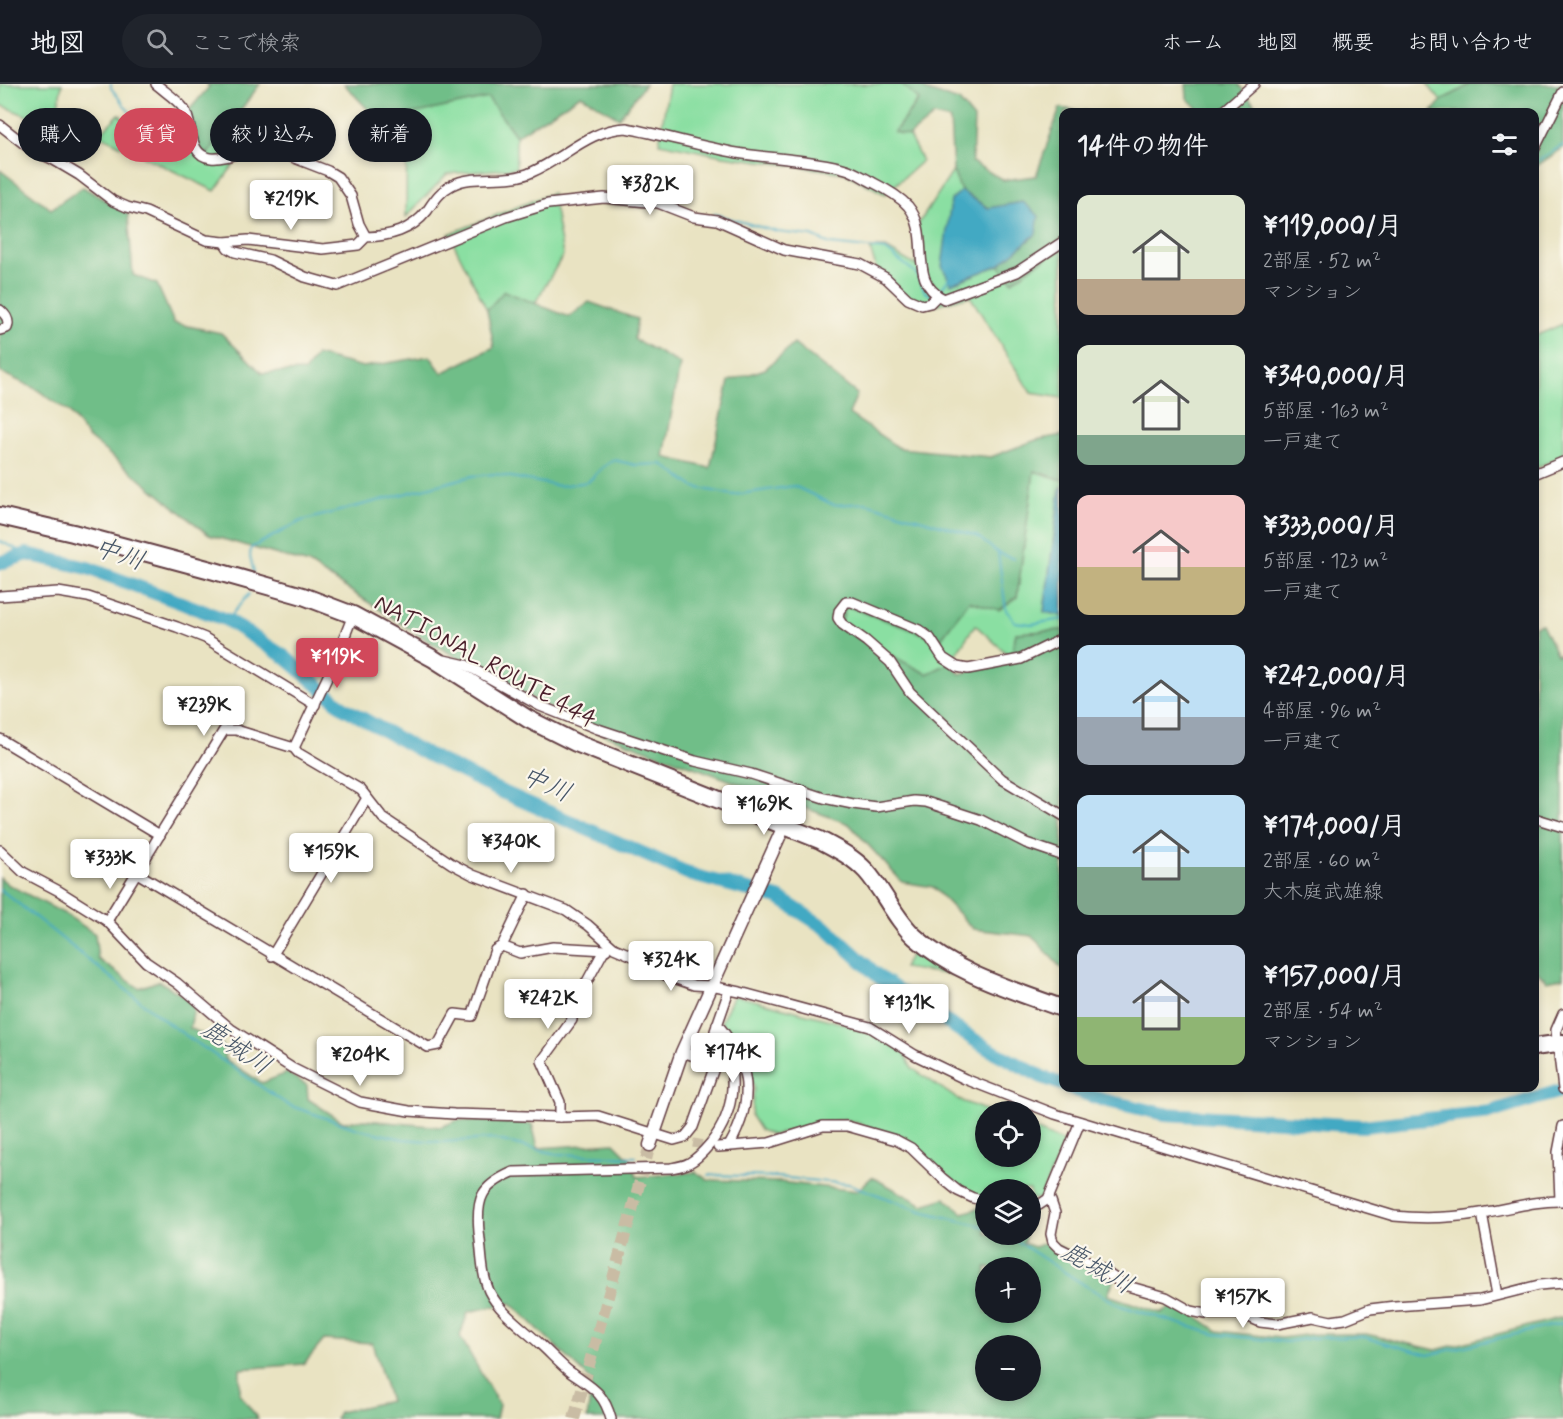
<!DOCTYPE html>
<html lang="ja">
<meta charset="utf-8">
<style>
:root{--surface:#171b24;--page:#20242c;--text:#f1f3f6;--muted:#9ea1a6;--line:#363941;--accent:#d1495b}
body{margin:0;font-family:Mynerve,"Klee One",sans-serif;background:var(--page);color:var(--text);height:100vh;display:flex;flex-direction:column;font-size:22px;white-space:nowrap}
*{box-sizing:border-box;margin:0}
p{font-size:20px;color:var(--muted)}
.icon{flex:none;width:33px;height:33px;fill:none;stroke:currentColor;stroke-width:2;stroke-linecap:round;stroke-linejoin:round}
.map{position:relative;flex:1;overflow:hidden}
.panel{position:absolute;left:1059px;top:24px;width:480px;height:984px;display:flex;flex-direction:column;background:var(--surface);border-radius:12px;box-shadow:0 3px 9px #0003}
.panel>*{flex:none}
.banner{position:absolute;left:18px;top:24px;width:570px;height:54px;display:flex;gap:12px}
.fabs{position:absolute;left:975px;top:1017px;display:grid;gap:12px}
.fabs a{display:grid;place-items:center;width:66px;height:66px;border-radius:50%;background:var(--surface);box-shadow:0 3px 9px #0003;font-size:30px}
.price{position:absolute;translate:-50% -51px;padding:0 14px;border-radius:6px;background:#fff;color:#222;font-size:20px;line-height:39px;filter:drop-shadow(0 2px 3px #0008)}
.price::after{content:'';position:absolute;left:50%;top:36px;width:18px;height:14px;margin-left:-9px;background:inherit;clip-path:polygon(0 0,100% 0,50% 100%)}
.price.on{background:var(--accent);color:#fff}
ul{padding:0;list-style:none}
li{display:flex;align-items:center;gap:18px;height:150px;padding:0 18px}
li span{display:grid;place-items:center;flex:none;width:168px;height:120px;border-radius:12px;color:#555}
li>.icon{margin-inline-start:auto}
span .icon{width:72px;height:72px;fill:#fffc;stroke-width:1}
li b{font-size:26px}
h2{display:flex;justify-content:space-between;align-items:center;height:72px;padding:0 18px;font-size:26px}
.tag{padding:0 21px;border-radius:27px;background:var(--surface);box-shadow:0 3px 9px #0003;font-size:21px;line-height:54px}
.tag.on{background:var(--accent);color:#fff}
header{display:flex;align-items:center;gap:36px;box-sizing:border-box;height:84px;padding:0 30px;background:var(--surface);border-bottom:2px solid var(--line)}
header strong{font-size:28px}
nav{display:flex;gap:33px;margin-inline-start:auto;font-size:21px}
.search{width:420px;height:54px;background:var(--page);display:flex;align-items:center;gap:15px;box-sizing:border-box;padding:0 21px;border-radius:33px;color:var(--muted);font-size:22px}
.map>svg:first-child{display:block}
</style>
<header>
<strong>地図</strong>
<div class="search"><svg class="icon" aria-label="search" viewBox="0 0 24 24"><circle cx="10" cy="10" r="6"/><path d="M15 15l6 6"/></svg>ここで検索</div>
<nav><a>ホーム</a><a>地図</a><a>概要</a><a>お問い合わせ</a></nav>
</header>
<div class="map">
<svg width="1563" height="1335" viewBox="0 0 1563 1335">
<rect width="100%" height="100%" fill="#fbf7ec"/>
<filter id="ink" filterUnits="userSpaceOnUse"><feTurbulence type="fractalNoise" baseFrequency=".0167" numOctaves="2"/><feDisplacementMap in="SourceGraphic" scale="12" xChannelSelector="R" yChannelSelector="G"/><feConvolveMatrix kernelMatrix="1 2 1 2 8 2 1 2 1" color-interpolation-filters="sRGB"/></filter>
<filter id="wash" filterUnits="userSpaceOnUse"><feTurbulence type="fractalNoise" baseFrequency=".008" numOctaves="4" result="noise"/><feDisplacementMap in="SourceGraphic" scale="24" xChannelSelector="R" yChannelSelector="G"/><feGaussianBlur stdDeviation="1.35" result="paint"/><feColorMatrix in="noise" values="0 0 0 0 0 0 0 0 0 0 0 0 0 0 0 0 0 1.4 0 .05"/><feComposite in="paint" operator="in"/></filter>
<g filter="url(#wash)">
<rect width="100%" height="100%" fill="#e9e3c2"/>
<g fill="#8adfa2" stroke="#6a7f66" stroke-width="1.5">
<path d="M0,0h62l-8,43 -54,-22z"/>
<path d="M669,0h232l18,15 -25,33 15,4 13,25 -37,33 -40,-21 -122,-17 -64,-13z"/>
<path d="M1427,0h44l-30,17z"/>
<path d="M488,14l28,38v32l-69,6 -41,43 1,-102z"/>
<path d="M119,30l17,20 41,-10 2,17 29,13 19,-26 20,18 -32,45 -116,-56z"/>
<path d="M953,87l8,20 -10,9v84l48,-19 13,16 51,-35v152l-32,-5 -61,-97 -42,11 -19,-5 -32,-30 -7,-24h16l30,18 -1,-37z"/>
<path d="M552,109l11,62 -29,50 -29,-13 -18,18 -38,-76z"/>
<path d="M1563,240v132l-28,12v-132z"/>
<path d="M1034,387l29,9v6l-3,3 -16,123 19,4v14l-47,3 -4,25 -37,-33 -25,38 -23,11 -88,-45 7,-23 123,-5 48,-4z"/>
<path d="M915,863l50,30 -62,-9z"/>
<path d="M734,911l138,36 32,22 8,15 47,32 29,11 -2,1v44h44l1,-28 33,14 -24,57h-9l-1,-9h-44l-1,7h-9l-29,-20 -41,-39 -62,-19 -72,16 -12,-5 -9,-14 3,-29 -13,-35 -20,-30z"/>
</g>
<g fill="#6fbe88" stroke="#5c6e5a" stroke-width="1.5" fill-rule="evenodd">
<path d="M207,0h53l-52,70 -29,-13 -2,-17 32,-37z"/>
<path d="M344,0h301l-26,34 -38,-23 -65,41 -28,-38 -109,23z"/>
<path d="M901,0h19l7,7 32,10 15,18 -2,43 31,18 33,-4 24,-68 30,4h-26l-1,134 -51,35 -13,-16 37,-31 -13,-32 -35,6 -27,-17 -8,-20 -3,-51 -16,-4 -25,20 -15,-4 25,-32z"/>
<path d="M1186,0h52l21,26 -2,2h-56l-14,-14z"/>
<path d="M1471,0h92v64l-28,19 -1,-55h-102l9,-11z"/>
<path d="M0,86l51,39 32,-22 45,27 5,61 24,9 17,39 47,10 41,40 43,-2 11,-16 47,12 67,-11 12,17 52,-26 -7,-37 17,-19 65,26 20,-15 48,17 -3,20 46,25 -16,93 46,11 19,-87 36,-12 29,-25 63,50 -8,20 50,34 92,9 45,-17 27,-5v45l-29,-9 -17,126 -18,13 -30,-9 -29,39 -94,-34 -7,22 88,46 23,-11 10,11 51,-16 5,-25 47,-3v340l-31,-34 -59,-7 -40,-42 -31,-5 -53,-58 -265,-97 -151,-83 -124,-80 -100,-29 -121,-98 -19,-25 -33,-23 -36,-17z"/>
<path d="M1542,540l15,31 6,-2v325l-16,3 -13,-13v-342z"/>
<path d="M0,793l7,7 58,30 30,20 3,25 41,29 20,-7 36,22 -5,25 32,16 3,15 37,24 25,-10 20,12 1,14 35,23 22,-2 76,7 17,-7 74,4 6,24 76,-5 16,16 7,18 59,-5 12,8 72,2 77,9 15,-14 51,28 22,-7 18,15 16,-5 6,3 1,23 40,1 -3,8 12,4 15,-6 64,38 -6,16 53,18 13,-8 19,9 25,17 63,7 32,-4h53l70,16 127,-33v102h-976l5,-38 -81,-78 -43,9 -8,24 39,69 -3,14h-161l4,-7 51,-11 -18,-58 -48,-3 -20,24 -64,5v25l18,25h-258zM986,1184h44v44h-44zM986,1262h44v44h-44z"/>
</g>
<g fill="#43a9c3" stroke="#466477" stroke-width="1.5">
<path d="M961,107l27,17 35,-6 16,14 -3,18 -37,31 -48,19 -9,-18 9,-66z"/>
<path d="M1063,402v130l-19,-4 16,-123z"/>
</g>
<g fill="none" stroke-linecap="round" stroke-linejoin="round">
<g stroke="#43a9c3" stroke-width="2">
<path d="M111,0v4l28,36 32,-9"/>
<path d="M1539,76l24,-15"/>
<path d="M714,130l64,18 34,4 18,8 56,6 30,23 9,19 6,3"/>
<path d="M938,206l4,-2 8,-11"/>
<path d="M0,457l27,13"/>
<path d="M998,469l8,57 9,12 16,2 33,-5"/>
<path d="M254,489l-4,-17 1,-8 50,-27 171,-45 23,-2 64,12 29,-4 15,-15 11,-7 21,5 27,-1 32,23 39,8 61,-9 40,19 32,-2 111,33 21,17 16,6"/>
<path d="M227,536l22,-26"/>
<path d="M0,805l169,135 119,81 70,24 45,10 38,3 53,-3 62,15 80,3"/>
<path d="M709,1091l68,2 72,7 72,27 65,16"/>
<path d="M1006,1150l80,52 35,20 93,28 72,8 26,-4 52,-1 64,18 135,-32"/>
</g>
<g stroke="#43a9c3" stroke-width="14">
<path d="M0,479l27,-9 61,14 139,52 58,37 59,51 73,41 81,41 194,85 87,23 48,31 53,49 48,32 59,38 55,29 22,8"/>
<path d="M1069,1004l34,12 62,14 198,12 128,-14 72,-22"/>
</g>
</g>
</g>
<g filter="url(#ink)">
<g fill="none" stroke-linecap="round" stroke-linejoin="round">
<path stroke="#c9bca4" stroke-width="9" stroke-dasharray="9 4.5" stroke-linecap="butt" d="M693,1059l23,4"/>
<path stroke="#c9bca4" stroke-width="12" stroke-dasharray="12 6" stroke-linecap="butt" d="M574,1335l76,-274"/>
<g stroke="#623c42" stroke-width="12">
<g id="street">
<path d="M156,0c9,8 21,15 28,25 10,14 3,47 27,49 17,2 37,-11 55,-11l62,24 10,6 13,19 8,28 7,13"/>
<path d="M1222,28l32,-28"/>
<path d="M0,41l32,25 20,9 27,16 34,26 14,6 19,5 60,28 18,2 24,-2 75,9 35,-4 8,-8c24,-1 45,-6 61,-26 7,-10 13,-20 25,-26 22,-12 55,-1 80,-13 32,-14 58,-43 94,-44 37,7 74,18 111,25 36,6 74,6 109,16 10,3 19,10 28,14 12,6 26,14 34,23 25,30 -2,75 36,93l73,-27 47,-31"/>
<path d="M1534,66l29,-58"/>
<path d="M224,158l4,6 7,4 35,8 35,17 32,9 169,-69 42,-13 56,-6 54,5 36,14 23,3 67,30 76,14 26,14 22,21 14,6 8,-2 7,-7"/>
<path d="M0,226c6,5 10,10 7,18l-7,2"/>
<path d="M1534,390l29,-12"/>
<path d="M0,512l58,-4 30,5 89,30 28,11 110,67"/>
<path d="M1064,554l-43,21 -53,10 -11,-2 -14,-9 -13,-20 -11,-8 -67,-28h-6l-7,9 -1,7 4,6 24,17 24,21 20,30 92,87 62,37"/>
<path d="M444,576l22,5 74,41 58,23 97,32 56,13 73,24 29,6 23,3 38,-6 12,1 55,18 45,23 38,13"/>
<path d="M0,655l160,96"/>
<path d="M294,664l41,-87 18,-46"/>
<path d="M1534,734l29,9"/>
<path d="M0,766l23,22 36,19 48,30 39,41 31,21 54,46 61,39 68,34 49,9 45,3 106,3 38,-1 76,24 11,-3 8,-10 20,-56v-9"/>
<path d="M137,789l291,174 10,-2 17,-31 17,2 23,-66 7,-4"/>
<path d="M527,810l-25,52 18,7 33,-6 53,3"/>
<path d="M107,837l117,-191h12l58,18 4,5 63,37 22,28 69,46 21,11 93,35 22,15 26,23 33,14 8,8 10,5 29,10 17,1 29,6 130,35 45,28 50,24 90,35 339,102c29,3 58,2 87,-3 28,-4 53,-13 82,-12"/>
<path d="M272,872l95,-158"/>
<path d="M1563,930l-7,16 7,59"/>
<path d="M717,940c35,41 38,76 12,122"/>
<path d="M682,968l31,10"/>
<path d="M560,1033v-15l-18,-41 30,-41 -1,-9 32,-59"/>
<path d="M718,1063l51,-4 54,-17h24l49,14 15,8 31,30 16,13 15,7 13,3"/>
<path d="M1048,1115l3,2 4,12 -4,21 2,8 6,6 41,20 24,17 42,12 25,14 15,3h36l18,8 17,2 36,-7 18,4 14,-2 25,-10 25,-3 85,-6 59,-15 24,-2"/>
<path d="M1560,1116l-2,-48 5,-26"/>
<path d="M1030,1121h9l9,-6 32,-77"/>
<path d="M1482,1129l15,82"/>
<path d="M611,1335c-7,-27 -20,-32 -41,-47 -10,-8 -20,-19 -30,-28 -17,-16 -40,-31 -51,-53 -8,-18 -7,-39 -10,-59 -3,-34 2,-46 34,-60l158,-4c6,-1 13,-2 18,-5 8,-4 15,-12 21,-19 27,-34 30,-77 5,-113l14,-40"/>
</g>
</g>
<g stroke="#623c42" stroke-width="15">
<path id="secondary" d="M650,1061l32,-93 102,-226"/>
</g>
<g stroke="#623c42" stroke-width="20">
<g id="highway">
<path d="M0,432l73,17 138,37 92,26 50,19 81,44 94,60 48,24 244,97c17,9 33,17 46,31 18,20 29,48 49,66 41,37 98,53 149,72"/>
<path d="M1534,963l29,-4"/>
</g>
</g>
<use href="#street" stroke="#fff" stroke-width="9"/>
<use href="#secondary" stroke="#fff" stroke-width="12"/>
<use href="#highway" stroke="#fff" stroke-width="16"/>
</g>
</g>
<g text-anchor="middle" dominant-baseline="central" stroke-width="4.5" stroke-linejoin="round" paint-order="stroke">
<g font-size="24" fill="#4a1f2b" stroke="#fbf7ec">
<text transform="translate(485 578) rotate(29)">NATIONAL ROUTE 444</text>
</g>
<g font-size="26" font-style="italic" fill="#475668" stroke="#fbf7ec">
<text transform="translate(119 471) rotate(19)">中川</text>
<text transform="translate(546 701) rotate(24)">中川</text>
<text transform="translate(236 964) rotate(34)">鹿城川</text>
<text transform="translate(1097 1185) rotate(30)">鹿城川</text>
</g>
</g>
</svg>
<div class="fabs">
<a><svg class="icon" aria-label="locate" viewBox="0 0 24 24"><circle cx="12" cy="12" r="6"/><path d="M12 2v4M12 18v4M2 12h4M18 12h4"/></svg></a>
<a><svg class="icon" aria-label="layers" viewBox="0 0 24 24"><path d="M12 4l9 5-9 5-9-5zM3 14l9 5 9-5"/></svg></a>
<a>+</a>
<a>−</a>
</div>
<b class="price" style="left:650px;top:132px">¥382K</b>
<b class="price" style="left:291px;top:147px">¥219K</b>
<b class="price on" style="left:337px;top:605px">¥119K</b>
<b class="price" style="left:204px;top:653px">¥239K</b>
<b class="price" style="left:764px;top:752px">¥169K</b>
<b class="price" style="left:511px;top:790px">¥340K</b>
<b class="price" style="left:331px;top:800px">¥159K</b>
<b class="price" style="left:110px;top:806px">¥333K</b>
<b class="price" style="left:671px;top:908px">¥324K</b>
<b class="price" style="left:548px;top:946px">¥242K</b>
<b class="price" style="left:909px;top:951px">¥131K</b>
<b class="price" style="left:733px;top:1000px">¥174K</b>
<b class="price" style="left:360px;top:1003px">¥204K</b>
<b class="price" style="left:1243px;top:1245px">¥157K</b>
<div class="banner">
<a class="tag">購入</a>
<a class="tag on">賃貸</a>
<a class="tag">絞り込み</a>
<a class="tag">新着</a>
</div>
<section class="panel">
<h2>14件の物件<svg class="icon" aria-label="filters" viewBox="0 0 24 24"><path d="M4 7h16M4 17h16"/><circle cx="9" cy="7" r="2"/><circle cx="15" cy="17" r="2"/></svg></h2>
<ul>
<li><span style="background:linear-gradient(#dfe7d0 70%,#b9a48a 0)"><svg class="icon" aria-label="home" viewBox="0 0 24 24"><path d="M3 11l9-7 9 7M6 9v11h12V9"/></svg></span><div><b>¥119,000/月</b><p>2部屋 · 52 m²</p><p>マンション</p></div></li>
<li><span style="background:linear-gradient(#dfe7d0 75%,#7fa58c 0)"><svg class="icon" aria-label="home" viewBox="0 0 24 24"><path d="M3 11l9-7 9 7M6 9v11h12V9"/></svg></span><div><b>¥340,000/月</b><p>5部屋 · 163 m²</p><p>一戸建て</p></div></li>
<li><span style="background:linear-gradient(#f6c9c9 60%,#c2b280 0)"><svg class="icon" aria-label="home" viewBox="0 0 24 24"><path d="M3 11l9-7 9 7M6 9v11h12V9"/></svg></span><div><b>¥333,000/月</b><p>5部屋 · 123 m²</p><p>一戸建て</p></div></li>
<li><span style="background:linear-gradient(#bfe0f5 60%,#9aa5b1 0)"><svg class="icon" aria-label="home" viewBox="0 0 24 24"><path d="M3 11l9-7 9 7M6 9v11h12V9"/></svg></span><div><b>¥242,000/月</b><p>4部屋 · 96 m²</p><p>一戸建て</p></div></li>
<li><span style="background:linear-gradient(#bfe0f5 60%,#7fa58c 0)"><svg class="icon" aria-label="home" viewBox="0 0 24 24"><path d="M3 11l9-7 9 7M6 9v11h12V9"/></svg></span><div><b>¥174,000/月</b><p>2部屋 · 60 m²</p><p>大木庭武雄線</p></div></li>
<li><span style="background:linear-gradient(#c9d6e8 60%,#8fb573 0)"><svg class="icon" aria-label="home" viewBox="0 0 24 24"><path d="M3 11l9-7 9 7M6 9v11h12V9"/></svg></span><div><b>¥157,000/月</b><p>2部屋 · 54 m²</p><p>マンション</p></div></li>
</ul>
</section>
</div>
